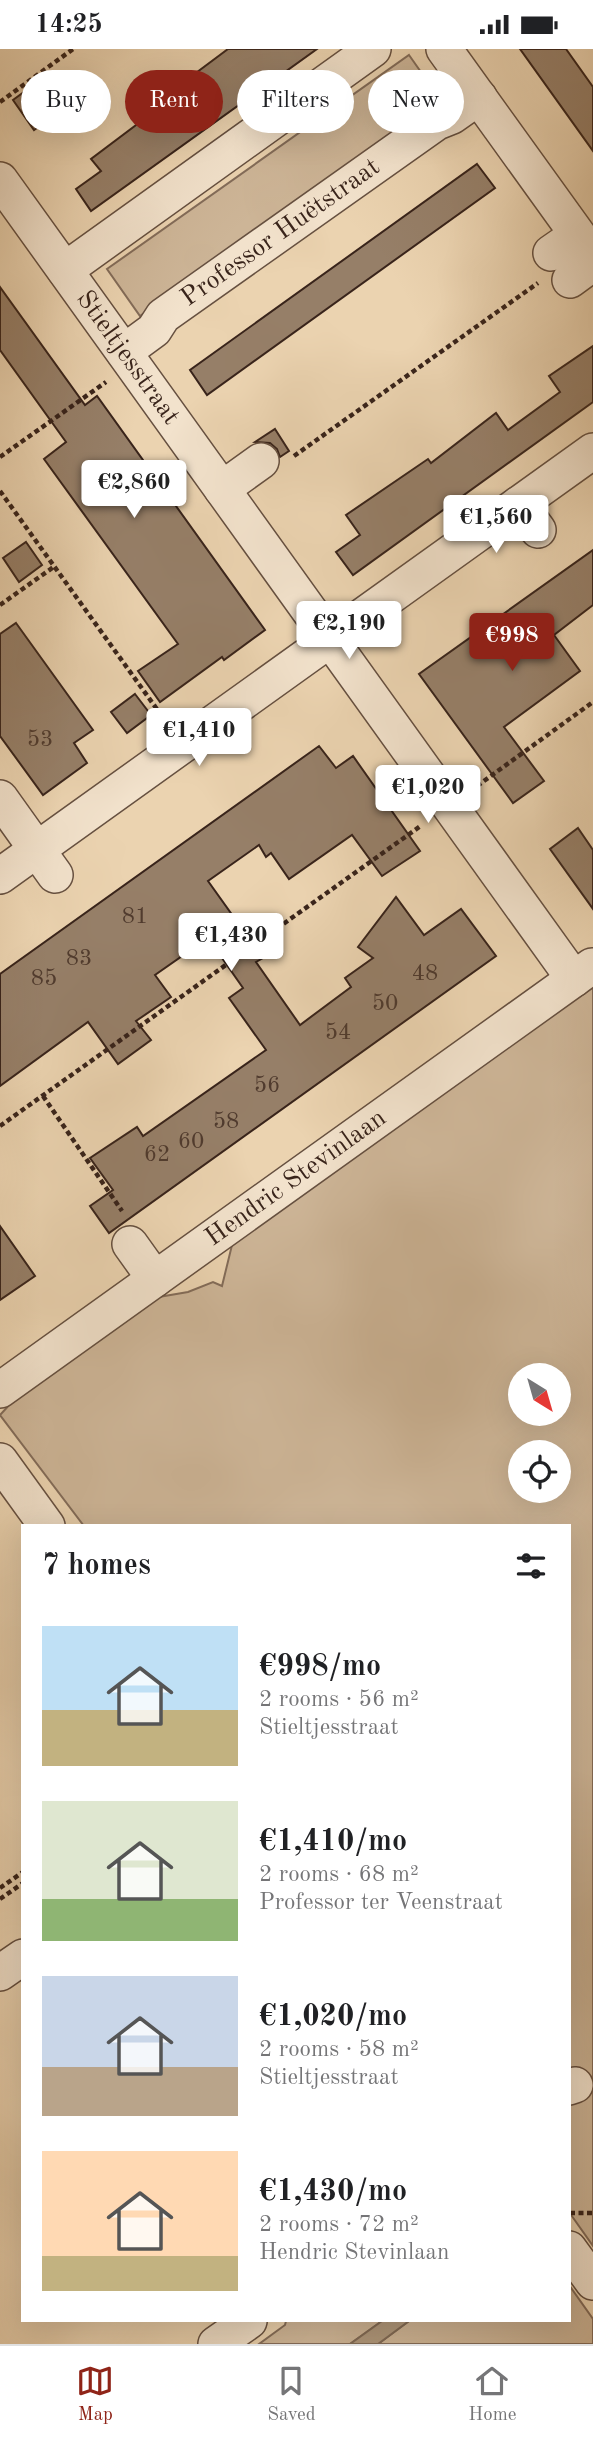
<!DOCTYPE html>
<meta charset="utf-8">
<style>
:root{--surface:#fff;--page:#f6f6f6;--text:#202124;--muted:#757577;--line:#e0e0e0;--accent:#8f2418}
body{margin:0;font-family:"Old Standard TT",serif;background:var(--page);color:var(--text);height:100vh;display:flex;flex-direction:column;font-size:26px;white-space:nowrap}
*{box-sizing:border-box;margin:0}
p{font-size:23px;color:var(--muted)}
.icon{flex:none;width:38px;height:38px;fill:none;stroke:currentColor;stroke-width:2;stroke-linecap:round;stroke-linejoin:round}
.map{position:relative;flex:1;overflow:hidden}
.side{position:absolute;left:21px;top:1475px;width:550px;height:798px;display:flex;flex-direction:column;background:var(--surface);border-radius:0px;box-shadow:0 7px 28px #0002}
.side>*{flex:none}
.banner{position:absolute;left:21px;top:21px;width:551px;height:63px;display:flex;gap:14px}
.needle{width:46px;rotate:143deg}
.tools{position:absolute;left:508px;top:1314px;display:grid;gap:14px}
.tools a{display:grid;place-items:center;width:63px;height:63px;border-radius:50%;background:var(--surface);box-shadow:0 7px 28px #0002;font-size:35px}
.price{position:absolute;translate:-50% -60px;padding:0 16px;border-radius:7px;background:#fff;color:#222;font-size:23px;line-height:46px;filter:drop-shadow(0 2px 4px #0008)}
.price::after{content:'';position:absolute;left:50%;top:42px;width:21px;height:16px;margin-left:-10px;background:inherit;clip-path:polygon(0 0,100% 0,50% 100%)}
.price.selected{background:var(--accent);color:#fff}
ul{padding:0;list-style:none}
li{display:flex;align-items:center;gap:21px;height:175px;padding:0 21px}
li span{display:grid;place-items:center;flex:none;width:196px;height:140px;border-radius:0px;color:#555}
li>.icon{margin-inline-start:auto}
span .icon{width:84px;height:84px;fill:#fffc;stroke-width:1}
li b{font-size:30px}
h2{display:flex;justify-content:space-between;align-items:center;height:84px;padding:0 21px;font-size:30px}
.tag{padding:0 24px;border-radius:32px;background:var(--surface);box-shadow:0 7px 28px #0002;font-size:24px;line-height:63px}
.tag.selected{background:var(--accent);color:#fff}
.status{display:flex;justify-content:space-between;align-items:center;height:49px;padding:0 35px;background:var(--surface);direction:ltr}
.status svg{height:19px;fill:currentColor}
.menu{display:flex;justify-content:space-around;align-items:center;height:98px;border-top:2px solid var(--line);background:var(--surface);font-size:19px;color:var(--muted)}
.menu a{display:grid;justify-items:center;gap:4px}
.menu .selected{color:var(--accent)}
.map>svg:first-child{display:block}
</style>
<div class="status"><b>14:25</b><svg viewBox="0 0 49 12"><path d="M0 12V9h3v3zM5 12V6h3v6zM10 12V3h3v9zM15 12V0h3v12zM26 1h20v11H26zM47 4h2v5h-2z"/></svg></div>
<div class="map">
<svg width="593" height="2295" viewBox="0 0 593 2295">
<rect width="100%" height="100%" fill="#ebd3b0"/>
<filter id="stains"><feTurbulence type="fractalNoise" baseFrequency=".00286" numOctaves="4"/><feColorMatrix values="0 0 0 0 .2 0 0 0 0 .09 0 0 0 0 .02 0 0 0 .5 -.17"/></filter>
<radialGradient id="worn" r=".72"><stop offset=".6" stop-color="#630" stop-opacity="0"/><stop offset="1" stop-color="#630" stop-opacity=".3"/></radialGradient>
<g fill="#cdb597" stroke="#836c59" stroke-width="2" fill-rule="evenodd">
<path d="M409,6l33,47 -302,214 -33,-47z"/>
<path d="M593,934v1263l-24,-34v-686h-485l-84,-111 24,-26 129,-91 35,-6 25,-10 9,4 10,-41zM520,1326h38v39h-38zM520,1404h38v38h-38z"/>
<path d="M569,2236l24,34v25h-215l31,-23h160z"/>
<path d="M286,2272h96l-32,23h-91l26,-19z"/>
</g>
<path fill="#ae987d" stroke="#7f6a56" stroke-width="2" d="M382,2272h27l-31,23h-28z"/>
<g fill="#967f68" stroke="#39241b" stroke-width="2">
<path d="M228,0h89l-226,162 -15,-22 25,-18 -10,-12 65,-49 -3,-5z"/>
<path d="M520,0h46l27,38v64z"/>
<path d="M35,35l20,31 -21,15 -21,-30z"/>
<path d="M477,115l18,24 -288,207 -17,-25z"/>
<path d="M0,238l85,118 12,-9 168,234 -41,30 -2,-3 -62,45 -22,-31 40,-27 -134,-185 22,-17 -66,-92z"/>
<path d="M593,297v56l-240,173 -17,-23 24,-17 -14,-20 82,-56 3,4 65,-50 12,17 52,-38 -11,-16z"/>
<path d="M275,380l14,22 -9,6 -3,-8 -7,-6 -15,-1z"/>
<path d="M26,493l16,23 -23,17 -16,-24z"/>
<path d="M593,501v55l-39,30 26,36 -76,56 40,54 -31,22 -94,-129z"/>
<path d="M16,574l77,107 -19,13 13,20 -44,32 -43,-59v-102z"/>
<path d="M135,645l16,21 -24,18 -16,-21z"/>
<path d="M319,697l17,22 17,-12 67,95 -38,25 -30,-41 -63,44 -18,-26 -5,4 -7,-12 -51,36 55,77 -7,4 44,63 51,-38 -6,-9 28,-20 -15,-11 38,-50 28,38 37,-26 35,47 -387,277 -19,-27 23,-16 -23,-32 47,-31 6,9 123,-86 -37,-52 14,-10 -35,-50 -53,37 16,22 -35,24 15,19 -33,24 -30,-42 -88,64v-112z"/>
<path d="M578,779l15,22v59l-43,-60z"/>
<path d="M0,1177l35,50 -35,24z"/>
</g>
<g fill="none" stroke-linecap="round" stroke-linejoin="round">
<g stroke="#665040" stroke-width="38">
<g id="minor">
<path d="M444,0l149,207"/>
<path id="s1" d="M0,131l574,799"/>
<path d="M551,204l26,-18"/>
<path d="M65,221l308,-221"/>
<path d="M570,231l23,-17"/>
<path id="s2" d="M124,303l30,-22 9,-14 274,-194 15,-6 27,-19"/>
<path d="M222,440l39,-28"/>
<path d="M519,455l19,26"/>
<path d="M0,749l55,77"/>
<path d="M0,827l593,-425"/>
<path d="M130,1195l25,35"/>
<path id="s3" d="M0,1341l592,-424"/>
<path d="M0,1412l47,65"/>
<path d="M0,1924l23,-16"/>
<path d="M569,2038l6,-2"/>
<path d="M569,2200l24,33"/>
<path d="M216,2295l33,-23"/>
</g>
</g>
<g stroke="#39241b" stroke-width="4.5" stroke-dasharray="5 3.5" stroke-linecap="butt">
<path d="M0,53l73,-53"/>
<path d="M294,407l244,-173"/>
<path d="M0,408l106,-75"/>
<path d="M0,442l164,228"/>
<path d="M0,556l55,-39"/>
<path d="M477,737l116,-84"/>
<path d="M43,1047l79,115"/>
<path d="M0,1077l422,-301"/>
<path d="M0,1839l23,-16"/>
<path d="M0,1850l23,-16"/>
<path d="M570,2164h23"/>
</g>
<use href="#minor" stroke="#f2e2cc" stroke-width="35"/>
</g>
<g text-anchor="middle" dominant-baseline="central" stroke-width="6" stroke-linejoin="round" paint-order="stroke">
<g font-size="23" fill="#503b2e">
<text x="40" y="690">53</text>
<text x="135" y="867">81</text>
<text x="79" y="909">83</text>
<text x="425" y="924">48</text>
<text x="44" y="929">85</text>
<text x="385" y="954">50</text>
<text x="338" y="983">54</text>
<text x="267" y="1036">56</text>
<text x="226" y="1072">58</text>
<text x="191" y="1092">60</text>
<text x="157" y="1105">62</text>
</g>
<g font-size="26" fill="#39241b" stroke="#f2e2cc">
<text stroke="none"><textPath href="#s2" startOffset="198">Professor Huëtstraat</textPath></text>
<text stroke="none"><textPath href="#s1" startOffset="219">Stieltjesstraat</textPath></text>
<text stroke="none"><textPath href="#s3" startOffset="364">Hendric Stevinlaan</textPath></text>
</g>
</g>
<rect width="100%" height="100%" filter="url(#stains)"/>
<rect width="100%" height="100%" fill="url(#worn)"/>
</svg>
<div class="tools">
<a><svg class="needle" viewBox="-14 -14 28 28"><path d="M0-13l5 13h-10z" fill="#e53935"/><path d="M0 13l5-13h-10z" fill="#757577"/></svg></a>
<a><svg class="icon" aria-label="locate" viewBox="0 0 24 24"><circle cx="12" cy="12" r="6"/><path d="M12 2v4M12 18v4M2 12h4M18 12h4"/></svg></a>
</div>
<b class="price" style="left:134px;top:471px">€2,860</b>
<b class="price" style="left:496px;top:506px">€1,560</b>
<b class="price" style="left:349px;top:612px">€2,190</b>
<b class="price selected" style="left:512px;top:624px">€998</b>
<b class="price" style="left:199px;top:719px">€1,410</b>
<b class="price" style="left:428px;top:776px">€1,020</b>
<b class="price" style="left:231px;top:924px">€1,430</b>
<div class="banner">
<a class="tag">Buy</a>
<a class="tag selected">Rent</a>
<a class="tag">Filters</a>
<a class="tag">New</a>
</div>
<section class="side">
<h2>7 homes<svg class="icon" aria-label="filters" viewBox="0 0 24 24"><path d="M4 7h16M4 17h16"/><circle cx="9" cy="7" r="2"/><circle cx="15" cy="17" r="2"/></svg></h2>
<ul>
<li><span style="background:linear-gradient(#bfe0f5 60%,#c2b280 0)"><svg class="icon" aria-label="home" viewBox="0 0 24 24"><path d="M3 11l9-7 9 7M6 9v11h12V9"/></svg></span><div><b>€998/mo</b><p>2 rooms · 56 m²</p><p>Stieltjesstraat</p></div></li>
<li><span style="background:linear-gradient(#dfe7d0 70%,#8fb573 0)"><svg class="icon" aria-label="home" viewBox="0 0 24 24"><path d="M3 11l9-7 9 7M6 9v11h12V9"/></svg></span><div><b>€1,410/mo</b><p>2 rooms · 68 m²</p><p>Professor ter Veenstraat</p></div></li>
<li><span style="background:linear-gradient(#c9d6e8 65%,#b9a48a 0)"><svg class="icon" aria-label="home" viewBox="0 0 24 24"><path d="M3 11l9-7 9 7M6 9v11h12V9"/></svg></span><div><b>€1,020/mo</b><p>2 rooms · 58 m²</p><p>Stieltjesstraat</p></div></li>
<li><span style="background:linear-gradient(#ffd9b3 75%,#c2b280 0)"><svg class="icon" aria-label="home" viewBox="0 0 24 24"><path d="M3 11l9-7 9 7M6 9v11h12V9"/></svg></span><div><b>€1,430/mo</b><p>2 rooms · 72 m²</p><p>Hendric Stevinlaan</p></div></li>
</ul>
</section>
</div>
<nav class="menu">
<a class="selected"><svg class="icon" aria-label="map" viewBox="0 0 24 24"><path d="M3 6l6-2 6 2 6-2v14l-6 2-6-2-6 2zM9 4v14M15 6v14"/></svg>Map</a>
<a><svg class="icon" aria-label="saved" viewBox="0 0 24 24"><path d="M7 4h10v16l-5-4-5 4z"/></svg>Saved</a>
<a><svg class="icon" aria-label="home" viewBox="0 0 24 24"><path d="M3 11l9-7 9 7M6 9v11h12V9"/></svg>Home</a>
</nav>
